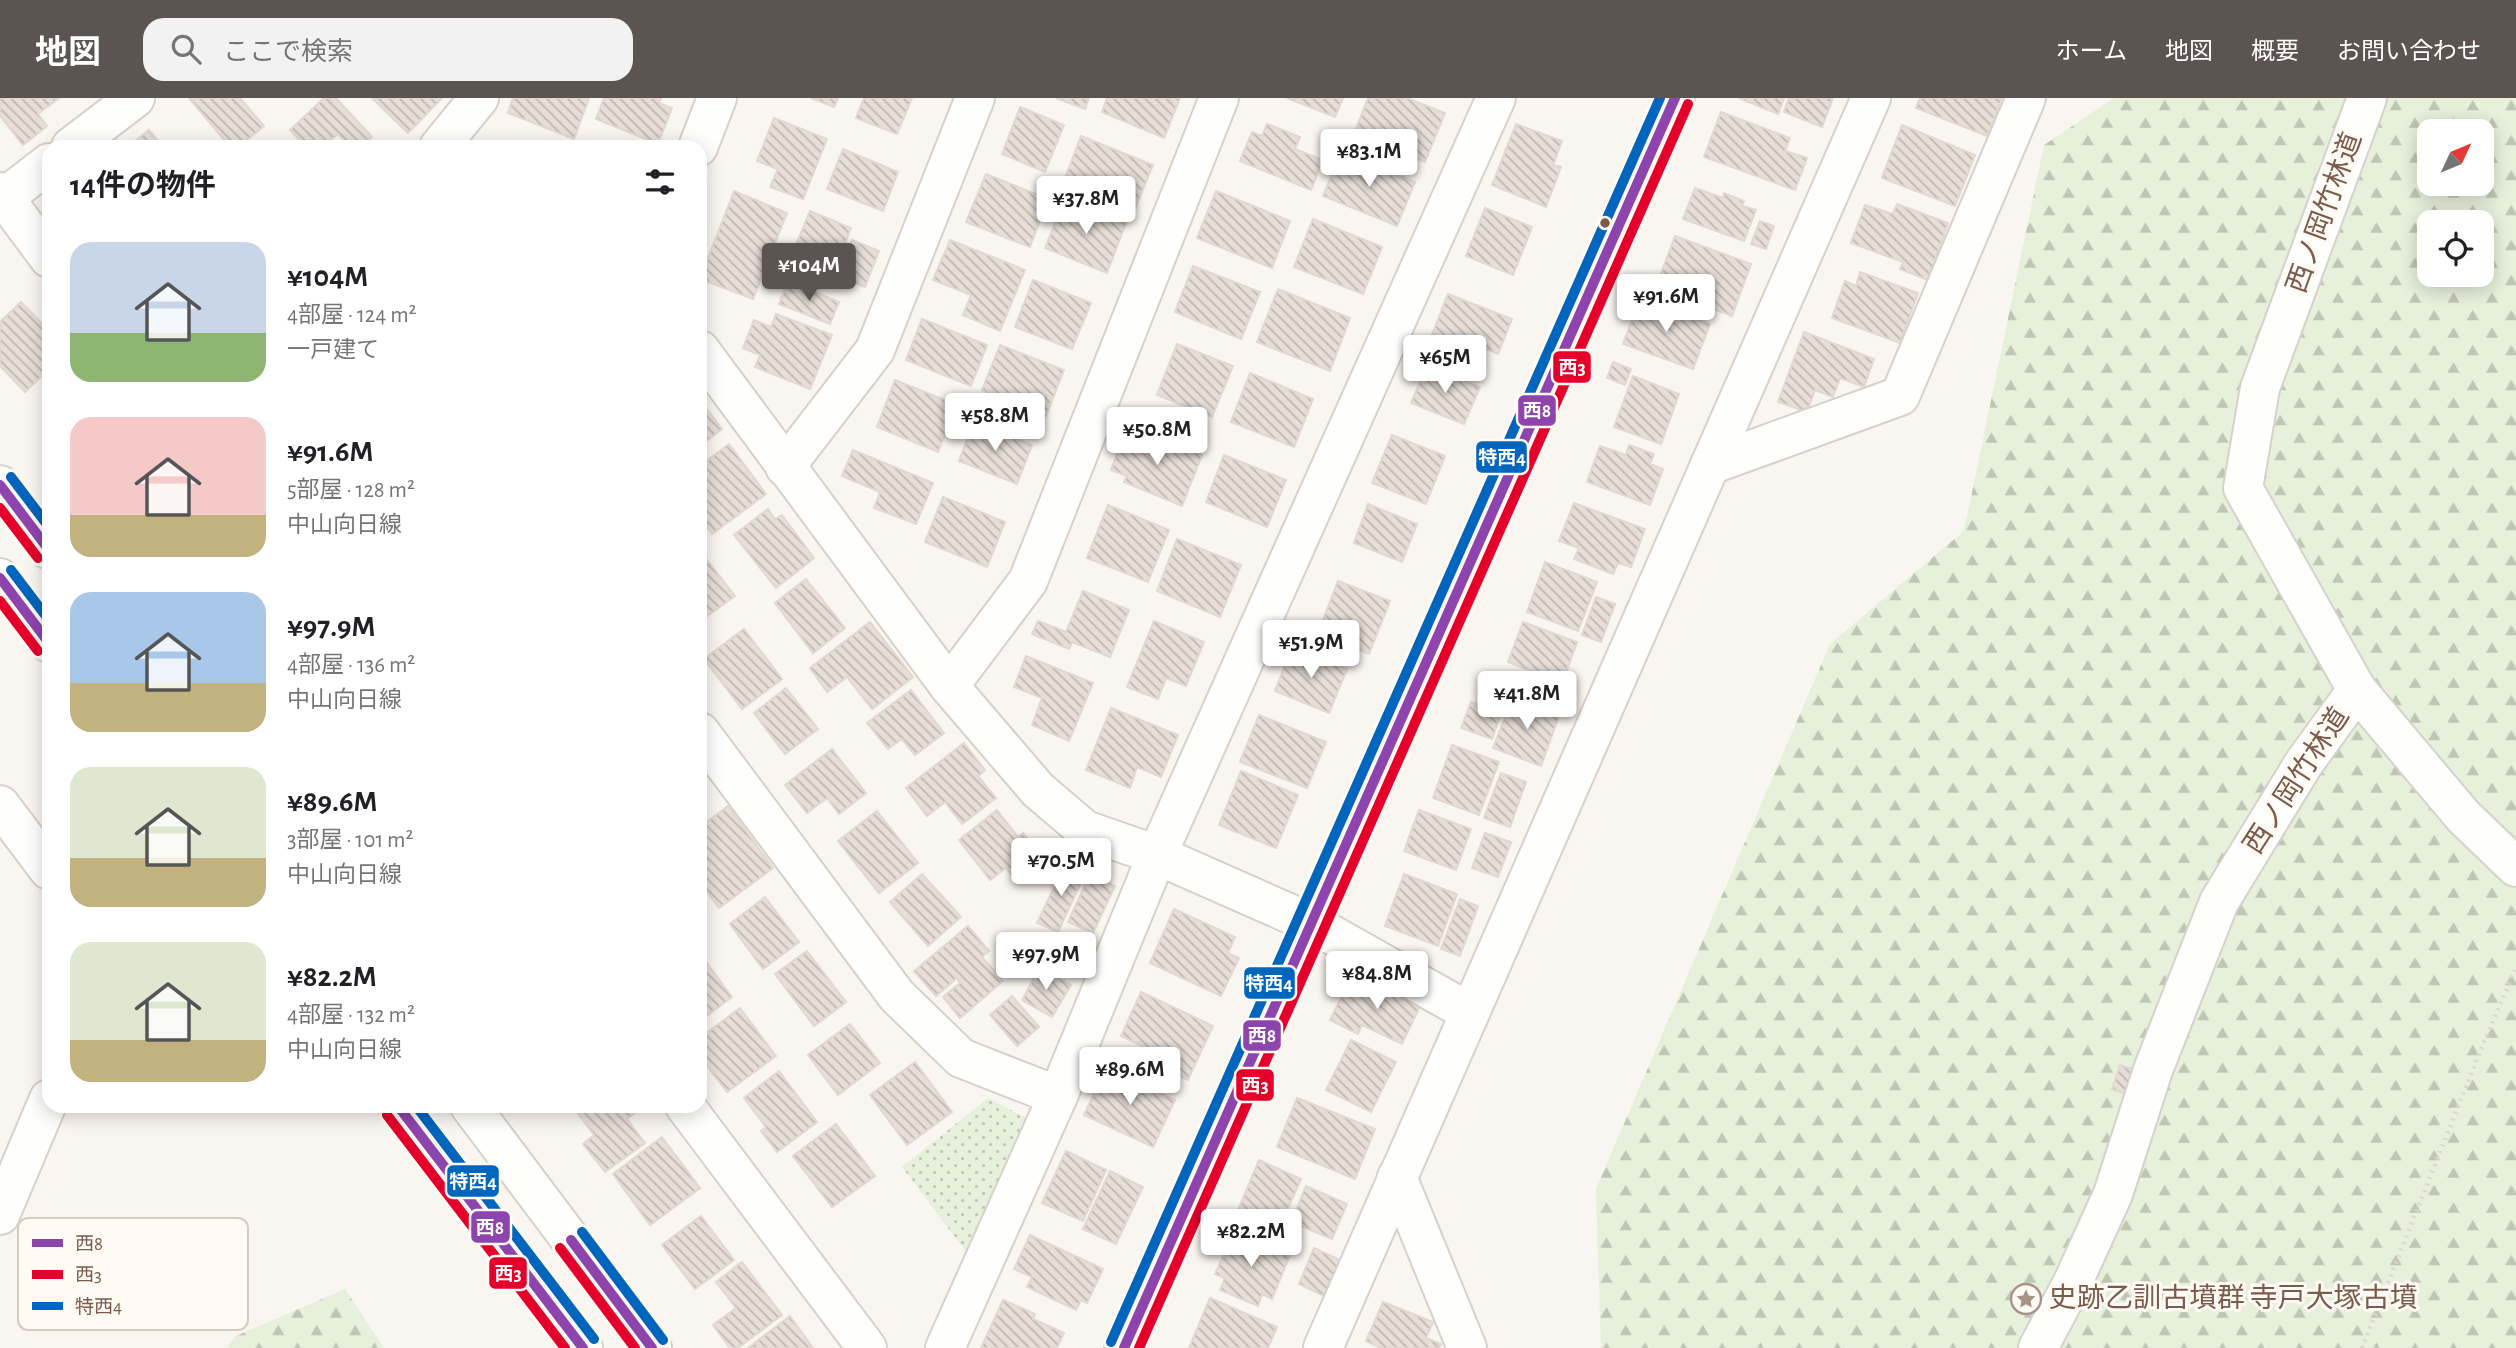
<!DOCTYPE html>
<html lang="ja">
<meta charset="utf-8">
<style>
:root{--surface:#fff;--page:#f2f2f2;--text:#202124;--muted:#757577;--accent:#5c5450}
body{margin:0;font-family:"Alegreya Sans","Noto Sans JP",sans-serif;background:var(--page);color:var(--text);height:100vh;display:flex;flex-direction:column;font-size:26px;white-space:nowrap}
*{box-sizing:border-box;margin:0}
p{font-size:23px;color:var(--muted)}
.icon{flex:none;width:38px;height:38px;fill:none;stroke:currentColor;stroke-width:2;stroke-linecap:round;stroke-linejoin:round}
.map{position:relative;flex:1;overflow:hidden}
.side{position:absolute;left:42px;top:42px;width:665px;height:973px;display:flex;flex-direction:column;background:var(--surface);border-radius:21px;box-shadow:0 4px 18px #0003}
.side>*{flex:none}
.needle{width:46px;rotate:46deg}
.controls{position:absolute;left:2417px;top:21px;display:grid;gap:14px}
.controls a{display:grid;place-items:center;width:77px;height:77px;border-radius:14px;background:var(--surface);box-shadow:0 4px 18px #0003;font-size:35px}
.price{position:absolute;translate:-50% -60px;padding:0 16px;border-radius:7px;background:#fff;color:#222;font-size:23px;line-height:46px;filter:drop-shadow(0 2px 4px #0008)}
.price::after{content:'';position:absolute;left:50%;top:42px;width:21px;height:16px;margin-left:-10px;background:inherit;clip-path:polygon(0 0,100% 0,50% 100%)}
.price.current{background:var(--accent);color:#fff}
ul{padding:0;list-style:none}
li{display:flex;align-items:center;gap:21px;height:175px;padding:0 28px}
li span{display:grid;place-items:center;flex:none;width:196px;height:140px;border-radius:21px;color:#555}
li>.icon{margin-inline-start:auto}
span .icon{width:84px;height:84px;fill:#fffc;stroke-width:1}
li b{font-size:30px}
h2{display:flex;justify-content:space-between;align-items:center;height:84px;padding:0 28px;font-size:30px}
header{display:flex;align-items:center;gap:42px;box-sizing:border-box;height:98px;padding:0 35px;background:var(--accent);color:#fff}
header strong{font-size:33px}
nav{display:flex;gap:38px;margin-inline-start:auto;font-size:24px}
.search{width:490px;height:63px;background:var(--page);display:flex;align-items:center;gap:18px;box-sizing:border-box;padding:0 24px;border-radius:21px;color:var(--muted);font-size:26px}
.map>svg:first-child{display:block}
</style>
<header>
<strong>地図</strong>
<div class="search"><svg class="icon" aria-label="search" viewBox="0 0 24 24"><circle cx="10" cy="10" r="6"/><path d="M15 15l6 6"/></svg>ここで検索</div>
<nav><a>ホーム</a><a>地図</a><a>概要</a><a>お問い合わせ</a></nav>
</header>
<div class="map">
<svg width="2516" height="1250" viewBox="0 0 2516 1250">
<defs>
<pattern id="forest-firs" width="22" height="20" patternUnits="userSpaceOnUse" patternTransform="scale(1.75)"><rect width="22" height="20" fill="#e7f0db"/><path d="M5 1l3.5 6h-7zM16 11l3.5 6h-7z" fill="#c0c6b4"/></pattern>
<pattern id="park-dots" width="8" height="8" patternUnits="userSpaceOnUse" patternTransform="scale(1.75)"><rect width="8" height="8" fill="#e7f0db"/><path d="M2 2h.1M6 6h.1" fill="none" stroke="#c0c6b4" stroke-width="1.8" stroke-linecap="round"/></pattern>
<pattern id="building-back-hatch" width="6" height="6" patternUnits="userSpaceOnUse" patternTransform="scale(1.75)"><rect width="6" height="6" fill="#e6ded7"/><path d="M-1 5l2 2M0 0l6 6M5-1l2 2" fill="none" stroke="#bfb7b1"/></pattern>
</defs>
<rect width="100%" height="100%" fill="#f9f5f0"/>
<g fill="url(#forest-firs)" fill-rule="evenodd">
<path d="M2114,0h402v1250h-915l-5,-159 234,-545 134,-113 80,-386zM2429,33h53v53h-53zM2429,124h53v53h-53z"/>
<path d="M345,1191l39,59h-158l10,-12z"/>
</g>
<path fill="url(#park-dots)" d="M988,1000l44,23 -65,132 -65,-86z"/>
<g fill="url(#building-back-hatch)" stroke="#e2d8d2" stroke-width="2">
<path d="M0,0h59l-21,16 9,12 -24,19 -23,-29z"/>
<path d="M189,0h51l24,28 -26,21h-8z"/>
<path d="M324,0h12l36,39 -12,10h-9l-13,-13 -9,7 5,6h-28l-16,-17z"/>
<path d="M372,0h70l-34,35z"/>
<path d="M513,0h76l-15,41 -66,-26z"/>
<path d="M604,0h57l-2,5 13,5 -14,36 -62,-25z"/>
<path d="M811,0h27l-4,9z"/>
<path d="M864,0h48l-15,36 -41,-16z"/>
<path d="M1056,0h33l-4,11z"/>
<path d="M1107,0h73l-16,40 -62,-26z"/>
<path d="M1287,0h56l-8,19z"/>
<path d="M1368,0h39l38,15 -20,49 -71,-28z"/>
<path d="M1739,0h45l-6,16z"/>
<path d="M1789,0h44l-11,29 -38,-15z"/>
<path d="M1920,0h82l-15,38 -71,-28z"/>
<path d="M1020,9l44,18 -19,47 -43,-18z"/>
<path d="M1721,14l69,26 -5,13 22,7 -12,32 -91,-33z"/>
<path d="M774,20l53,21 -24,60 -33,-12 8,-18 -21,-8z"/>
<path d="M1267,26l33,13 -5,12 28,11 -12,30 -71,-29 12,-29 10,4z"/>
<path d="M1516,26l46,17 -9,24 8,2 -15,40 -54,-22z"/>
<path d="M1902,27l73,30 -20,51 -73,-28z"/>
<path d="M149,32l14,17h-35l5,-4z"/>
<path d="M1081,38l72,29 -18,44 -71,-28z"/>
<path d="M843,51l55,23 -15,39 -56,-22z"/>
<path d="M1341,54l74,30 -18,44 -74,-30z"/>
<path d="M986,76l62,25 -18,48 -64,-25z"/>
<path d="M1695,90l28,10 1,-5 20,8 -2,5 14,4 -12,31 -61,-22z"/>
<path d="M734,93l53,22 -34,86 -53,-20z"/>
<path d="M1216,93l74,30 -18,47 -75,-30z"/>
<path d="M1065,100l61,25 -19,50 -62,-25z"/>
<path d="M1897,106l51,19 -20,57 -28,-11 3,-7 -52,-19 14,-38 28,9z"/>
<path d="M1485,110l47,19 -19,48 -47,-19z"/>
<path d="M810,113l41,17 -16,41 -42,-17z"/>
<path d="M1313,121l69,28 -19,47 -69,-27z"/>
<path d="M1760,123l14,5 -8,23 -15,-5z"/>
<path d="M1675,138l76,28 -19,52 -76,-29z"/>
<path d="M852,142l27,11 -14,36 -27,-11z"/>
<path d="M950,142l75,30 -25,61 -37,-16 8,-20 -38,-15z"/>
<path d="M1193,168l67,26 -19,47 -66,-27z"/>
<path d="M1860,174l58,21 -18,50 -68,-25 13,-37 11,5z"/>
<path d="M1033,182l58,23 -19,46 -57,-22z"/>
<path d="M788,183l51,21 -9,22 -51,-20z"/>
<path d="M1278,191l72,29 -20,53 -73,-29z"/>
<path d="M1448,196l64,25 -14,35 -31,-13 -8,22 -33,-13z"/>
<path d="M1640,200l70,26 -17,45 -70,-25z"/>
<path d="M21,204l28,29v38l-24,23 -25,-26v-44z"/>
<path d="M776,216l56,21 -22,54 -55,-22 5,-12 -17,-7 11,-28 17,7z"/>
<path d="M922,221l65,26 -16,41 -65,-26z"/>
<path d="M1804,234l70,27 -10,28 -24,-9 -7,19 -18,-7 -8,22 -29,-10z"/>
<path d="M1177,246l56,22 -21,51 -55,-22z"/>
<path d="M1000,247l64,25 -18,46 -64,-26z"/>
<path d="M1613,264l18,7 -6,16 -18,-7z"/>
<path d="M1427,267l53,22 -16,37 -53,-21z"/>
<path d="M1250,275l63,26 -19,48 -63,-25z"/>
<path d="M1633,278l46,18 -18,50 -47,-17z"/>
<path d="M895,282l62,25 -19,47 -61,-25z"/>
<path d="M700,302l22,29 -22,17z"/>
<path d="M974,323l58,24 -15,39 -58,-23z"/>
<path d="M1145,334l57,23 -20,51 -58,-24 3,-6 -16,-6 13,-34 16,6z"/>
<path d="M1392,337l53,21 -19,48 -54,-21z"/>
<path d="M729,346l37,50 -54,40 -12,-16v-52z"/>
<path d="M1629,347l25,9 -4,10 13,5 -13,36 -63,-23 13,-36 26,9z"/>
<path d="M853,352l80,33 -17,41 -42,-16 6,-16 -38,-16z"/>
<path d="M1224,357l62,25 -19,47 -61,-25z"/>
<path d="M943,399l62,25 -18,45 -62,-25z"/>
<path d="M1574,405l71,26 -14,38 -13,-4 -5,11 -39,-15 5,-11 -20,-7z"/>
<path d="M1368,406l49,20 -15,38 -48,-19z"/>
<path d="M1108,407l61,25 -21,52 -61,-24z"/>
<path d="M768,411l7,10 7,-4 32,43 -38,30 -42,-53z"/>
<path d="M1177,441l64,26 -21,52 -63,-26z"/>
<path d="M704,458l31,40 -35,25v-61z"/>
<path d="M1545,464l52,20 -19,49 -51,-19z"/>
<path d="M806,481l39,49 -32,25 -38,-50z"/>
<path d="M1338,483l52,20 -21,53 -51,-21z"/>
<path d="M1083,493l46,19 -19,47 -38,-15 -3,7 -37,-15 6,-13 28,11z"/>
<path d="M1596,499l19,7 -14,38 -19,-7z"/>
<path d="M1154,523l50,21 -18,44 -20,-8 -8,21 -31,-12z"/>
<path d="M870,524l43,55 -41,32 -25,-32 -20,15 -17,-24z"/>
<path d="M1523,524l54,20 -15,41 -54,-21z"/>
<path d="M744,531l38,50 -40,30 -38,-50z"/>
<path d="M1292,549l55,22 -18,44 -54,-22z"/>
<path d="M1026,558l67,27 -24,58 -37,-16 10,-27 -28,-11z"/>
<path d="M1487,583l23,8 -18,50 -31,-11 10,-26 8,3z"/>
<path d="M786,590l32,41 -33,25 -31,-41z"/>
<path d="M911,592l33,43 -29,22 -13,-16 -14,10 -21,-26z"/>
<path d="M1513,598l47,17 -19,53 -48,-18z"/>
<path d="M1111,610l67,27 -17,42 -24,-10 -7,21 -44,-18z"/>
<path d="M1259,617l67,27 -19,46 -67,-26z"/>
<path d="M964,645l21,27 -7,6 18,22 -34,26 -17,-22 -18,14 -21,-28z"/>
<path d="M1452,647l47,17 -20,53 -46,-17z"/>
<path d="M832,651l34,44 -27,21 -12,-16 -20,15 -22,-28z"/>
<path d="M1241,673l57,24 -22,53 -57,-23z"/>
<path d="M1501,675l25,9 -16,45 -26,-9z"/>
<path d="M728,708l45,62 -54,40 -19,-26v-55z"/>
<path d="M997,712l21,27 5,-4 21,26 -28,21 -10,-12 -16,12 -31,-40z"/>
<path d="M1419,712l52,19 -15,41 -52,-19z"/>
<path d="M877,713l41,52 -39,30 -41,-52z"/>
<path d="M1485,735l26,9 -13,35 -26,-9z"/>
<path d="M1065,766l20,10 -27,58 -21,-9z"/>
<path d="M922,776l39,43 -33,29 -38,-44z"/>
<path d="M1090,776l25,12 -22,47 -25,-11z"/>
<path d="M1404,776l53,20 -19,52 -53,-20z"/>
<path d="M765,799l34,45 -36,27 -33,-45z"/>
<path d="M1460,801l18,7 -18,50 -19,-7z"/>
<path d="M1174,811l61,28 -7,16 11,5 -18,38 -71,-33z"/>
<path d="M968,828l21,25 -7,6 21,24 -43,37 -17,-21 17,-14 -3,-5 -21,18 -22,-25z"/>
<path d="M807,853l39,51 -32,24 -39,-52z"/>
<path d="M704,861l28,38 -32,24v-59z"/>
<path d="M1040,869l31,18 -19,32 -30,-17z"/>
<path d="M1375,882l47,22 -20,42 -40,-19 -4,9 -28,-14 18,-36 20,9z"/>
<path d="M1141,894l72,34 -25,54 -32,-15 5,-10 -40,-19z"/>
<path d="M1012,898l27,31 -22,19 -27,-31z"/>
<path d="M740,910l36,48 -49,36 -27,-35v-19z"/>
<path d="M850,926l30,39 -42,32 -30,-40z"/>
<path d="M1351,942l45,22 -25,50 -45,-22z"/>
<path d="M915,964l37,50 -45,33 -37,-50z"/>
<path d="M2120,967l21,7 -8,24 -21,-7z"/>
<path d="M1106,970l69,32 -22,47 -69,-32z"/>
<path d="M779,973l38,51 -40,30 -16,-21 5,-4 -22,-29z"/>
<path d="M1297,1000l78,31 -20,50 -78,-32z"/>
<path d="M583,1008h52l4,4 -12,9 18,24 -40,29 -22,-28 11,-9 -18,-24z"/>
<path d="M836,1026l39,52 -43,31 -39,-51z"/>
<path d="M662,1039l38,51 -50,37 -37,-51z"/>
<path d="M1066,1053l40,19 -23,51 -41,-18z"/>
<path d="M1259,1062l42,19 -22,50 -41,-19z"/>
<path d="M1110,1073l33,16 -27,57 -33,-15z"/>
<path d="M1306,1088l41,18 -15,35 -41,-17z"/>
<path d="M701,1118l33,44 -39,29 -33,-44z"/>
<path d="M1234,1133l56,24 -18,44 -10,-5 -4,12 -38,-16 5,-12 -10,-4z"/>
<path d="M1030,1137l73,34 -16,34 -6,-3 -5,10 -49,-23 5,-10 -18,-8z"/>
<path d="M1314,1150l30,14 -16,36 -29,-14z"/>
<path d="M742,1164l40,53 -44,33h-8l-17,-23 23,-17 -20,-26z"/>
<path d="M1210,1200l67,29 -9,21h-79z"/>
<path d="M1003,1202l32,14 -2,5 31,14 -7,15h-76z"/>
<path d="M1383,1204l50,20 -7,16 15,6 -2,4h-58l-15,-7z"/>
<path d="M790,1218l23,32h-65z"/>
</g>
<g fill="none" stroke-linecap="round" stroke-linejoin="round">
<g stroke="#d7d1cb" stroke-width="42">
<g id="minor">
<path d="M71,49l64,-49"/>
<path d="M439,49l40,-49"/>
<path d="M698,49l19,-49"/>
<path d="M0,94l49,66"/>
<path d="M0,103l49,-38"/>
<path d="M700,252l249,336 89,104 47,40 72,25 154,68 158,89"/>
<path d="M1710,367l190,-69 126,-298"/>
<path d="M785,369l90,-117 100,-252"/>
<path d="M949,588l79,-105 191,-483"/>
<path d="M2357,592l106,126 53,51"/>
<path d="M700,634l197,264 64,62 97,38"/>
<path d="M0,707l49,65"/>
<path d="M685,1008l182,242"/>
<path d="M1397,1079l70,171"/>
<path d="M0,1117l49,-116"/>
<path d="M945,1250l113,-252 99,-241 339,-757"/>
<path d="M1323,1250l548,-1250"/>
<path d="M2038,1250l35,-66 40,-88 40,-124 66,-168 85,-139 53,-73 -114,-202 17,-100 107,-290"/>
</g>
</g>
<g stroke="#d7d1cb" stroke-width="42">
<g id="tertiary">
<path d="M0,387l49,65"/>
<path d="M0,480l49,65"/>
<path d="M398,1008l185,242"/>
<path d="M470,1008l182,242"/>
</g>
</g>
<g stroke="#d9d2cb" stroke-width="42">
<path id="secondary" d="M1124,1250l551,-1250"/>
</g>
<path stroke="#dcd5d0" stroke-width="4.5" stroke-dasharray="2 5" stroke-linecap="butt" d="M2362,1250l121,-304 33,-76"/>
<use href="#minor" stroke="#fefefd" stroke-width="38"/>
<use href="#tertiary" stroke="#fefefd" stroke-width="38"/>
<use href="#secondary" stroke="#fefefd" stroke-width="38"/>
<g stroke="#fffaf3" stroke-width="16">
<g id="bus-1">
<path d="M0,387l49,65"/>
<path d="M0,480l49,65"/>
<path d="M398,1008l185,242"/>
<path d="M571,1142l81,108"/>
<path d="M1124,1250l551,-1250"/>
</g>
</g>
<g stroke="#fffaf3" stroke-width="16">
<g id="bus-2">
<path d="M0,410l38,50"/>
<path d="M0,503l38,50"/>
<path d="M387,1017l178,233"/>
<path d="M560,1150l75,100"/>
<path d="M1139,1250l549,-1244"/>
</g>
</g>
<g stroke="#fffaf3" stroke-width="16">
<g id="bus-3">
<path d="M11,379l38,50"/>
<path d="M11,472l38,50"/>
<path d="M416,1008l178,233"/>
<path d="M582,1134l81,108"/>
<path d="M1111,1244l549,-1244"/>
</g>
</g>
<use href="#bus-1" stroke="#8e44ad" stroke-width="10"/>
<use href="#bus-2" stroke="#e4002b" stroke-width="10"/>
<use href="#bus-3" stroke="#0065bd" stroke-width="10"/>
</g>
<defs>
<g id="sight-ring" transform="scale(1.575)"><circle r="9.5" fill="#fffaf3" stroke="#a69286" stroke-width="1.5"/><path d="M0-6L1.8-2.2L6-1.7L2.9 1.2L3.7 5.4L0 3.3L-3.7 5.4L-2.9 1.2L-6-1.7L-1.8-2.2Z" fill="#a69286"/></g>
</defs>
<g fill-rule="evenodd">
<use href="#sight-ring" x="2026" y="1201"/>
</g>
<circle fill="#7a5c4d" stroke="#fffaf3" stroke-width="2.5" cx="1605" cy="125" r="6"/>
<g text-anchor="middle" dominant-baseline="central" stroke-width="6" stroke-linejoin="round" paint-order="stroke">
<g font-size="28" fill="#7a5c4d" stroke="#fffaf3">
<text transform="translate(2325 115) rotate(-70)">西ノ岡竹林道</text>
<text transform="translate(2297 683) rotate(-57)">西ノ岡竹林道</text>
</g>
<g font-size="28" fill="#7a5c4d" stroke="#fffaf3" text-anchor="start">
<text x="2049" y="1201">史跡乙訓古墳群 寺戸大塚古墳</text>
</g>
</g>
<rect x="18" y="1120" width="230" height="112" rx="10" fill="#fffaf3" stroke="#d7cbc1" stroke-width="2"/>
<rect x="32" y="1141" width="31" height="8" fill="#8e44ad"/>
<rect x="32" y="1172" width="31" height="9" fill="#e4002b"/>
<rect x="32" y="1204" width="31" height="8" fill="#0065bd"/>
<g font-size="19" fill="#7a5c4d">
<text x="75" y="1152">西8</text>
<text x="75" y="1183">西3</text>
<text x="75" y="1215">特西4</text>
</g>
<g stroke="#fffaf3" stroke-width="2.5">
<rect x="1552" y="252" width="40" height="34" rx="7" fill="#e4002b"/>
<rect x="1517" y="296" width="40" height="33" rx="7" fill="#8e44ad"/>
<rect x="1475" y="342" width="53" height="34" rx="7" fill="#0065bd"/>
<rect x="1243" y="868" width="53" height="34" rx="7" fill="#0065bd"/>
<rect x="1242" y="921" width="40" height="33" rx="7" fill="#8e44ad"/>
<rect x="1235" y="970" width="40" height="34" rx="7" fill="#e4002b"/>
<rect x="446" y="1066" width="54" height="34" rx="7" fill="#0065bd"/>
<rect x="470" y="1112" width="41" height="34" rx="7" fill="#8e44ad"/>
<rect x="488" y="1158" width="40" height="34" rx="7" fill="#e4002b"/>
</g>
<g font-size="19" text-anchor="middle" font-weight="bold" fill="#fff">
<text x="1572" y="276">西3</text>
<text x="1537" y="319">西8</text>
<text x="1502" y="366">特西4</text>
<text x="1269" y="892">特西4</text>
<text x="1262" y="944">西8</text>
<text x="1255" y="994">西3</text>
<text x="473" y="1090">特西4</text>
<text x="490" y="1136">西8</text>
<text x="508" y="1182">西3</text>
</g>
</svg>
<div class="controls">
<a><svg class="needle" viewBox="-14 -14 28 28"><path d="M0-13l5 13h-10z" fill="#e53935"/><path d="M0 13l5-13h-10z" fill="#757577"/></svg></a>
<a><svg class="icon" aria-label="locate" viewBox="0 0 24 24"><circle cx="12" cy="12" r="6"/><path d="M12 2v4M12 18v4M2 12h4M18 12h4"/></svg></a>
</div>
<b class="price" style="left:1369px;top:91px">¥83.1M</b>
<b class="price" style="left:1086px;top:138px">¥37.8M</b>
<b class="price current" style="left:809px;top:205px">¥104M</b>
<b class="price" style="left:1666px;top:236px">¥91.6M</b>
<b class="price" style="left:1445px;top:297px">¥65M</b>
<b class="price" style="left:995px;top:355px">¥58.8M</b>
<b class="price" style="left:1157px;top:369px">¥50.8M</b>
<b class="price" style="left:1311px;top:582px">¥51.9M</b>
<b class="price" style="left:1527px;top:633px">¥41.8M</b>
<b class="price" style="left:1061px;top:800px">¥70.5M</b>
<b class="price" style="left:1046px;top:894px">¥97.9M</b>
<b class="price" style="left:1377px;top:913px">¥84.8M</b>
<b class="price" style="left:1130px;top:1009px">¥89.6M</b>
<b class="price" style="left:1251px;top:1171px">¥82.2M</b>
<section class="side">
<h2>14件の物件<svg class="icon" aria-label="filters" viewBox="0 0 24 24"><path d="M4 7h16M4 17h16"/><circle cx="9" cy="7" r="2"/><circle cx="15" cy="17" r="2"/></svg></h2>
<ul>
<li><span style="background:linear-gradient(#c9d6e8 65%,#8fb573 0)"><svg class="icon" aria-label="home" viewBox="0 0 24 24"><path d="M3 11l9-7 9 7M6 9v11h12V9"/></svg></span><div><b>¥104M</b><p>4部屋 · 124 m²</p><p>一戸建て</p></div></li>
<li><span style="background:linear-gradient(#f6c9c9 70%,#c2b280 0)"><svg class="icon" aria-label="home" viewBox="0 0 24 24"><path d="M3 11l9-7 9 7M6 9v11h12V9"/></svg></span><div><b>¥91.6M</b><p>5部屋 · 128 m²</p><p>中山向日線</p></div></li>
<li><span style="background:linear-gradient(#a9c7e8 65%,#c2b280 0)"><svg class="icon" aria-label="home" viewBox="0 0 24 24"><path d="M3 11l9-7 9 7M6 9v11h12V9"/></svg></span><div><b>¥97.9M</b><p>4部屋 · 136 m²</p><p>中山向日線</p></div></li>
<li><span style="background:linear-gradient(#dfe7d0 65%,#c2b280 0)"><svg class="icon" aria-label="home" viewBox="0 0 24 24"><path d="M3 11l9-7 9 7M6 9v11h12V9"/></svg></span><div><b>¥89.6M</b><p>3部屋 · 101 m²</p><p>中山向日線</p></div></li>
<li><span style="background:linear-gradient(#dfe7d0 70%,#c2b280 0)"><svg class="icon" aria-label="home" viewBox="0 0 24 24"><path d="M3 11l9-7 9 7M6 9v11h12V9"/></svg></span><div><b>¥82.2M</b><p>4部屋 · 132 m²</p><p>中山向日線</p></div></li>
</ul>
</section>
</div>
